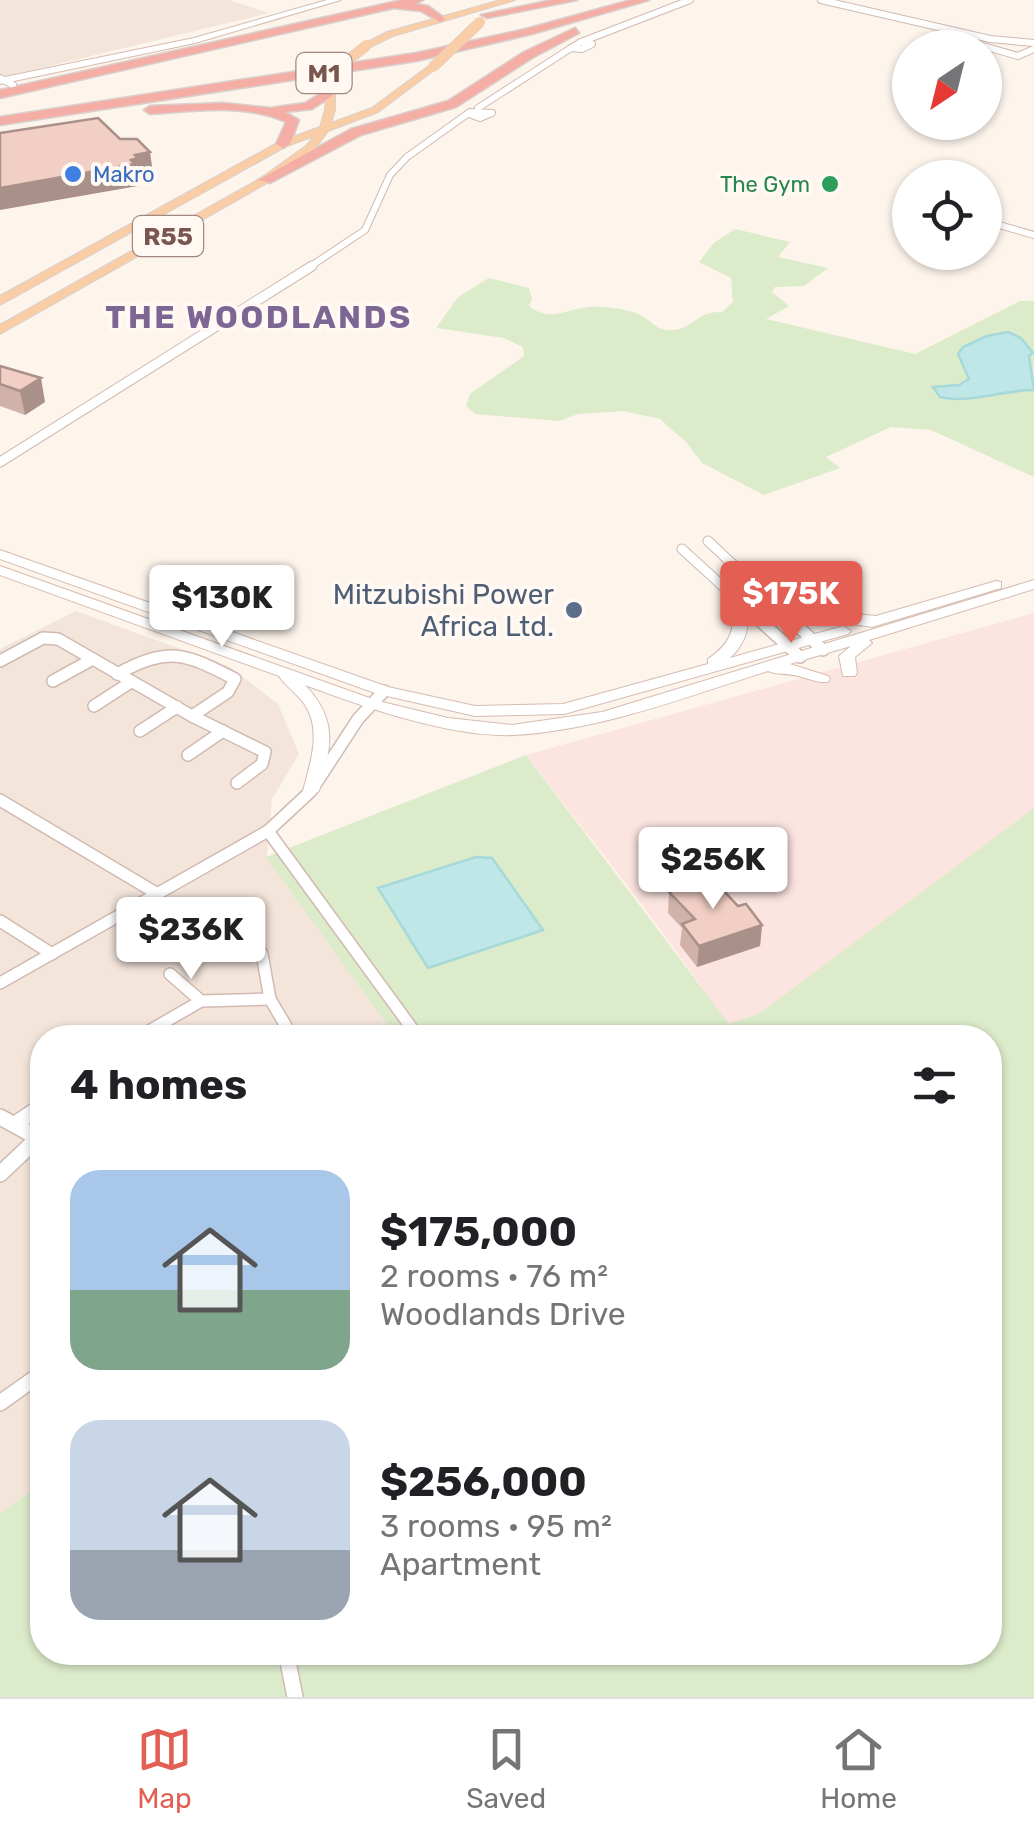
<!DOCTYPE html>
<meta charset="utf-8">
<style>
:root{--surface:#fff;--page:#f2f2f2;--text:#202124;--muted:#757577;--line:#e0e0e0;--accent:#e35f54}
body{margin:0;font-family:Rubik,sans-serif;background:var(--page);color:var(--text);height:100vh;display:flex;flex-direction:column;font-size:38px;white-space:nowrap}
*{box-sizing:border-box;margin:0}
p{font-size:32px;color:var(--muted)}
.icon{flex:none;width:55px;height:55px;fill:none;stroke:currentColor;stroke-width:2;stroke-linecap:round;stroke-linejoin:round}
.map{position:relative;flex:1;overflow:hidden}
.side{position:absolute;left:30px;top:1025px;width:972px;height:640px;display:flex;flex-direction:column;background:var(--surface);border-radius:40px;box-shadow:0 2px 8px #0004}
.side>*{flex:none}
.needle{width:65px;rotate:215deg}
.tools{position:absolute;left:892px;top:30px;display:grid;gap:20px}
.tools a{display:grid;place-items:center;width:110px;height:110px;border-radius:50%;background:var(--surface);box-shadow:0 2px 8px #0004;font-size:50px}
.price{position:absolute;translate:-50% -85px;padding:0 22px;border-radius:10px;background:#fff;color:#222;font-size:32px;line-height:65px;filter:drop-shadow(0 2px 5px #0008)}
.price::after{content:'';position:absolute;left:50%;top:60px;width:30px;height:22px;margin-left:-15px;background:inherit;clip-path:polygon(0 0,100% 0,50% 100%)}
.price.active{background:var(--accent);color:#fff}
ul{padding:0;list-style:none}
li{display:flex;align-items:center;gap:30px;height:250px;padding:0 40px}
li span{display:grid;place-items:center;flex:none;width:280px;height:200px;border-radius:30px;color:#555}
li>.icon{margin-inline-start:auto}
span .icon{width:120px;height:120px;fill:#fffc;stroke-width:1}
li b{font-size:42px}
h2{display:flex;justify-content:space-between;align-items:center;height:120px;padding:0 40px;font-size:42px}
.tabs{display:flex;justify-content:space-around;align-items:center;height:140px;border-top:2px solid var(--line);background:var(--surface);font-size:28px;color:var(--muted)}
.tabs a{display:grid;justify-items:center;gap:5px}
.tabs .active{color:var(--accent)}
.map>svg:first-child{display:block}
</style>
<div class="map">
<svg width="1034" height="1697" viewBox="0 0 1034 1697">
<rect width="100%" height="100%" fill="#fdf4ec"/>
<g fill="#f4e5db">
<path d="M0,0h229l40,13 -269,65z"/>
<path d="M76,611l154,56 48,37 21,50 -27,45 -5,58 129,180 -354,1v445l-42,31v-865z"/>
</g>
<path fill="#fce5e1" d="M1034,613v195l-274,205 -31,12 -86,-119 -117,-151z"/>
<g fill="#dcebca">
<path d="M735,229l55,13 -12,15 50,11 -24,18 -29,1 -3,5 17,14 -23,13 149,35 105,-53h14v176l-103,-47 -40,-3 -65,30 14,11 -76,27 -62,-32 -15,-20 -27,-24 -36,-8 -46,3 -19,7 -84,-7 -9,-8 4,-12 54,-38 -1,-9 -19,-9 -68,-10 22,-31 31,-19 40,10 3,11 -3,7c23,17 36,3 60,1 14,-1 44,2 55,10 11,7 13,14 28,13 22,-1 23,-19 50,-18l11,-10 -2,-24 -32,-16 15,-19z"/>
<path d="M526,755l203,269 31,-11 274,-205v889h-1034v-183l42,-31v169h948v-614l-594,-1 -130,-180z"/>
</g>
<g fill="#c0e7e7" stroke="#a6d9d9" stroke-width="2.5">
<path d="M1008,332l13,6 12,15 -4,3 5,34c-32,0 -64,14 -94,7l-7,-10 26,-2 10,-6 -11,-25 5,-7 24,-11z"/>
<path d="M476,857l16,1 51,72 -115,38 -50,-80z"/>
</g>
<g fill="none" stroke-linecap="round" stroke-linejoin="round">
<g stroke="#d0bab1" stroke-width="8">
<g id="minor-far3">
<path d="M821,0l169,39 44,4"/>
<path d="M962,40l56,16 16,-7"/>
<path d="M581,42l109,-42"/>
<path d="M581,42l11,2 -10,5 -11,-1z"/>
<path d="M0,78l13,7"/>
<path d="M478,108l93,-60"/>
<path d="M985,221l49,14"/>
<path d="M308,268l57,-38 25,-55 17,-18 63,-45 22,1 -12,5 -11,-4"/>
</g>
</g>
<g stroke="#d0bab1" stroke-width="11">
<g id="minor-far2">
<path d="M0,462l312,-196"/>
<path d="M708,541l84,79"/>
<path d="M682,549l78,71"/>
</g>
</g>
<g stroke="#d0bab1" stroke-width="14">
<g id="minor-far1">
<path d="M757,618l43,39"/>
<path d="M789,618l34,32"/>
<path d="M0,661l43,-23 15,1 134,77 73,36 -3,12 -25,19"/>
<path d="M117,674c53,-28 67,-21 118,5l-7,13 -36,24"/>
<path d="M53,681l38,-21"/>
<path d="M94,706l37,-24"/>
<path d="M140,731l37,-24"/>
<path d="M188,755l35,-24"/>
<path d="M0,800l156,93"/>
<path d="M268,831l151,207"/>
<path d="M0,921l52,33"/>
<path d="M251,938l11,16 8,45 23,39"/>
<path d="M170,974l31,27"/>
<path d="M0,983l268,-152 43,-40 47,-72 26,-28"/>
<path d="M137,1038l64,-37 69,-2"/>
</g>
</g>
<g stroke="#d0bab1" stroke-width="18">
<g id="minor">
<path d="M0,1117l42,23"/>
<path d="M15,1124l27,-18"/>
<path d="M0,1174l38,-36"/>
<path d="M0,1403l42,-30"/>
<path d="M286,1652l9,45"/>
</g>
</g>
<g stroke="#d5bcb1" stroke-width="2">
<g id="secondary">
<path d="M327,0h14l-146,43 -195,41v-6l194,-40z"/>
<path d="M0,550l388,137 87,19 88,-2 145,-40v-5c23,-16 28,-30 24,-57l7,-4 7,4c4,23 2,39 -16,56l113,-32 8,5 -3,3 -284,80 -89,2 -97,-22 -378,-135z"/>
<path d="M0,566l378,135 70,17 64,7 90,-13 432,-132v9l-165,51 3,3 -17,14 2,16 -2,3h-12l-4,-20 12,-10 -61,18 38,12 2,3 -2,3c-13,1 -22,-5 -35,-7 -9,-2 -16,0 -25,-4 -83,26 -166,59 -254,64 -63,3 -150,-28 -209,-50 34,36 26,62 14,106l-8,5 -8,-5c7,-27 19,-60 2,-86 -7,-11 -20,-19 -26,-29l-279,-101z"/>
<path d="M996,581l5,1v6l-129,39 -58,-9 -56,-24 7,-4 57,21 54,5z"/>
</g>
</g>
<g stroke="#d9d0cd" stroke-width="2">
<g id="primary">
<path d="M501,0h14l-122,36 -23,11 -8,-2 25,-13z"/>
<path d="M430,65l8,2 -60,45 -50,19 -14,19 -45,32 -269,152v-9l261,-147 45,-32 8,-10 -27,10 -287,159v-9l279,-154 41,-15 5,-17 2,-29 8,2v27l-4,13 41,-15z"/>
</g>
</g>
<g stroke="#d9d0cd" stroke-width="3">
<g id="motorway">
<path d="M402,0h21l-8,4 13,2 18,13 -6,3 -19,-11 -27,-3 -394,90v-8z"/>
<path d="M552,0h25l-90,18 -6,-3z"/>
<path d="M631,0h18l-117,34 -116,27 -416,64v-8l416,-64 110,-24z"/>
<path d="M575,28l4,5 -47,25 -76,49 -95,28 -91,48 -12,-3 93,-51 97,-28 76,-49z"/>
<path d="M328,89l4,1v6l-20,13 -27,3 14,8 -9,24 -7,4 -7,-4 10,-22c-43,-19 -91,-11 -136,-8l-6,-4 6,-4 73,-3 47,5 35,-5z"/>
</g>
</g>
<use href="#minor-far3" stroke="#fff" stroke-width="6"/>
<use href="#minor-far2" stroke="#fff" stroke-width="9"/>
<use href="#minor-far1" stroke="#fff" stroke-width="11"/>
<use href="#minor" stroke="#fff" stroke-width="15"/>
<use href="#secondary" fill="#fff" fill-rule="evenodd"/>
<use href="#primary" fill="#f9cea7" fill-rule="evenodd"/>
<use href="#motorway" fill="#f5aea5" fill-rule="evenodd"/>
<g stroke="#d9d0cd" stroke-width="11" stroke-linecap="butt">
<g id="primary-bridge">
<path d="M433,67l47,-45"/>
<path d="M330,83l12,-18 25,-20"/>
</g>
</g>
<use href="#primary-bridge" stroke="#f9cea7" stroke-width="10"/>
</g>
<g fill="#d0b2a9">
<path d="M0,366l45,36 -20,13 -25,-9z"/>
<path d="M669,892l69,14 24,19 -2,21 -63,21 -17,-22 2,-17 -14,-15z"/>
</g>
<g fill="#a99189">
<path d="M150,152l3,21 -13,2 1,5h-4l1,6 -138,24v-22l131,-28 4,-5z"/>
<path d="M41,378l4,24 -20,13 -5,-24z"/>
<path d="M762,925l-2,21 -63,21 2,-21z"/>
</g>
<g fill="#f2cfc4" stroke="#a99189" stroke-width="2.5">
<path d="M98,118l22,21h17l13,13 -15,3 3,3 -7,2 4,4 -135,24v-55z"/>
<path d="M0,366l41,12 -21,13 -20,-7z"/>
<path d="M710,876l28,30 8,-2 16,21 -63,21 -17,-22 13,-5 -26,-27z"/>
</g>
<circle fill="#3f7fe0" stroke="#fff8f3" stroke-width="4" cx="73" cy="174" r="10"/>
<circle fill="#2e9e5b" stroke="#fff8f3" stroke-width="4" cx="830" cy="184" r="10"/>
<circle fill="#5c6f8a" stroke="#fff8f3" stroke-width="4" cx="574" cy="610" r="10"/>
<g text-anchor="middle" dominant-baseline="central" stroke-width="8" stroke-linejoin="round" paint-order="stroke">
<g font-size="22" fill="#366cbe" stroke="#fff8f3" text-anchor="start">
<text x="93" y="174">Makro</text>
</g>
<g font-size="22" fill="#27864d" stroke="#fff8f3" text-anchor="end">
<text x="810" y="184">The Gym</text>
</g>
<g fill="#fff8f3" stroke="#a18780" stroke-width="2.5">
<rect x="296.5" y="53" width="55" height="40" rx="8"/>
<rect x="133" y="216" width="70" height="40" rx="8"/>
</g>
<g font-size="25" font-weight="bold" fill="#79574e">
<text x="324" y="73">M1</text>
<text x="168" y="236">R55</text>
</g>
<g font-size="28" fill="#4e5e75" stroke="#fff8f3" text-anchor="end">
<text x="554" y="594">Mitzubishi Power<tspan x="554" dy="32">Africa Ltd.</tspan></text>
</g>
<g font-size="32" font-weight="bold" letter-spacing="2.5" fill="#7e6694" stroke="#fff8f3">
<text x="259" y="317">THE WOODLANDS</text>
</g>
</g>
</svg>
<div class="tools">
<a><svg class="needle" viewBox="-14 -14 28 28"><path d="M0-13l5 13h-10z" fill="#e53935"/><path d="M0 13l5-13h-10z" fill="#757577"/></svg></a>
<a><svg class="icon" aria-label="locate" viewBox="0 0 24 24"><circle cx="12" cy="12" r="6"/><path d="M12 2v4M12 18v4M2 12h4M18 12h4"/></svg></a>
</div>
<b class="price active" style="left:791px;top:646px">$175K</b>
<b class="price" style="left:222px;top:650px">$130K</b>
<b class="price" style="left:713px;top:912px">$256K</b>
<b class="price" style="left:191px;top:982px">$236K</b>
<section class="side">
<h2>4 homes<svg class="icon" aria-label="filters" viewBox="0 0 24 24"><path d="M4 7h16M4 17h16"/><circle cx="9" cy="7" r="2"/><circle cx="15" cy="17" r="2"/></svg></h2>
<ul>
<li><span style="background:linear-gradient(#a9c7e8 60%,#7fa58c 0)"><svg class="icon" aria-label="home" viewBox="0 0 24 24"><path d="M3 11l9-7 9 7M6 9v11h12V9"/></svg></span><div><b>$175,000</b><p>2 rooms · 76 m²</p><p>Woodlands Drive</p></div></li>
<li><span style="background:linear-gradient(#c9d6e8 65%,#9aa5b1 0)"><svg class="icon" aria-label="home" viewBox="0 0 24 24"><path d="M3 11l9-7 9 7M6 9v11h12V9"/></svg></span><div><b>$256,000</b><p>3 rooms · 95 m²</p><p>Apartment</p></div></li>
</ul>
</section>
</div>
<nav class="tabs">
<a class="active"><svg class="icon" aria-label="map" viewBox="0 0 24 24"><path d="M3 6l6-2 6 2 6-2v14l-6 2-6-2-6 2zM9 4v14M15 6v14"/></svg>Map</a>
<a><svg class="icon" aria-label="saved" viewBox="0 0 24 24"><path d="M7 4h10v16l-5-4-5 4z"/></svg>Saved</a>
<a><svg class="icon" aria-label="home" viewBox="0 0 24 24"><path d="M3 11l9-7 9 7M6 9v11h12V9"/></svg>Home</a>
</nav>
